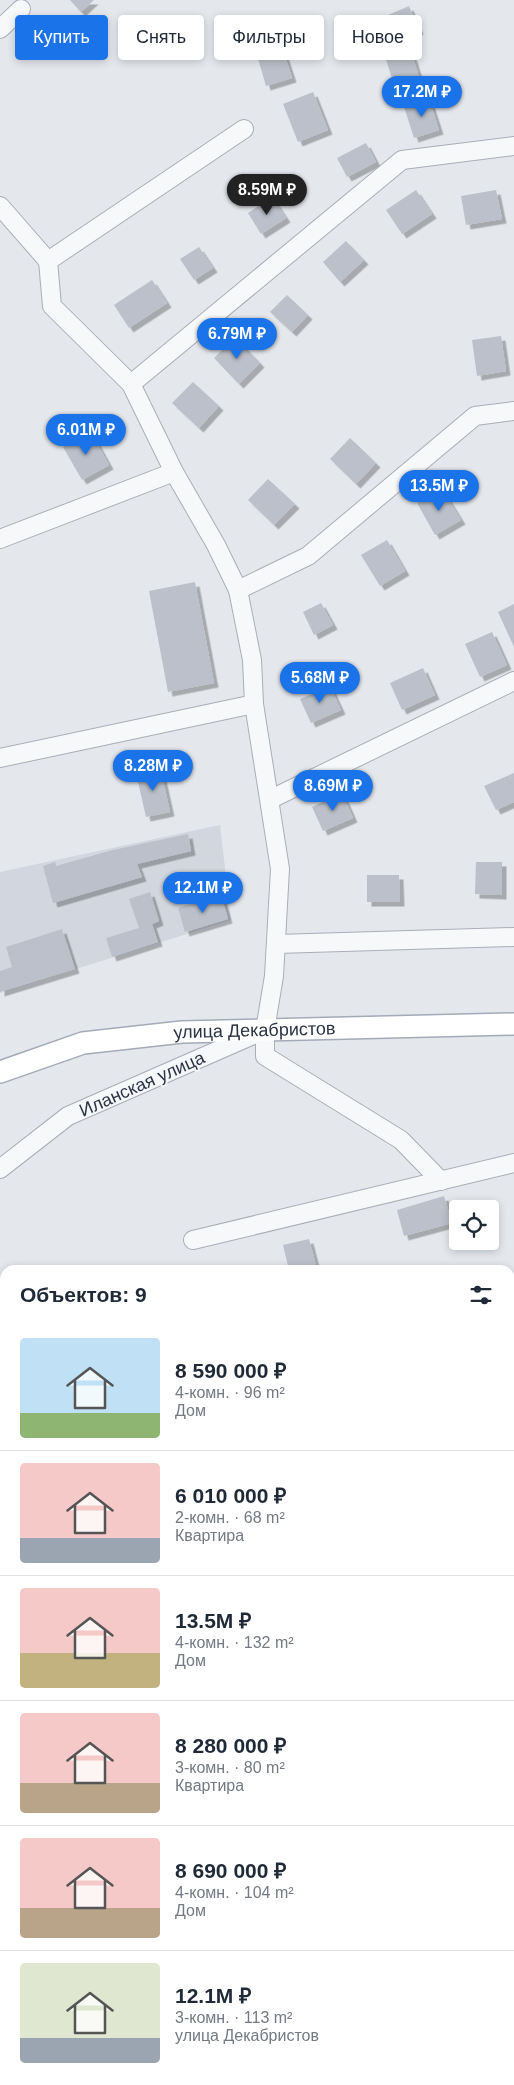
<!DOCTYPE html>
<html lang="ru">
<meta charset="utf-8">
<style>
:root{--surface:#fff;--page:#f6f6f7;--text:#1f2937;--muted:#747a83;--line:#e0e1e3;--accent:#1a73e8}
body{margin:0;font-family:Arial,sans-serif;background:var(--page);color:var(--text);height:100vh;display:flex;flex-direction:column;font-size:19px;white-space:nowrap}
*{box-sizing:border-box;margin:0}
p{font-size:16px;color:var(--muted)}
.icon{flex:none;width:28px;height:28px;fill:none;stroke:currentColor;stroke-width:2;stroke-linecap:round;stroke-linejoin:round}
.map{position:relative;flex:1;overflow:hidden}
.sheet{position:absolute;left:0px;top:1265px;width:515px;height:820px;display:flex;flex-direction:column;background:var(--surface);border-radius:15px 15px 0 0;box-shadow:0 2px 8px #0003}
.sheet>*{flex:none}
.top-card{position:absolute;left:15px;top:15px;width:485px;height:45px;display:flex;gap:10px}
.tools{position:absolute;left:449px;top:1200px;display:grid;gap:10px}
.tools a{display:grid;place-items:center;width:50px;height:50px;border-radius:5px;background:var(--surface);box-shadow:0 2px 8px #0003;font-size:25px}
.price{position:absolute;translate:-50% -42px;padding:0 11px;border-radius:18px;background:var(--accent);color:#fff;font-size:16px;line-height:32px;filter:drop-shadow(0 1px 2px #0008)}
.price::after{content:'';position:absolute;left:50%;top:30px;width:15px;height:11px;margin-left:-8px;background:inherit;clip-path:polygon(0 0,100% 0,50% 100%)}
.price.active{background:#222;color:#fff}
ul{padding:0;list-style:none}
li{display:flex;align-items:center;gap:15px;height:125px;padding:0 20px}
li+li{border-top:1px solid var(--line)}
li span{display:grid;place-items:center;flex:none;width:140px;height:100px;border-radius:5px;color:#555}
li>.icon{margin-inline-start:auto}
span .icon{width:60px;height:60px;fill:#fffc;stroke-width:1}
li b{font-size:21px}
h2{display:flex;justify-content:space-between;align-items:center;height:60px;padding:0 20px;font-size:21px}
.chip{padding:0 18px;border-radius:5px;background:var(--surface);box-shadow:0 2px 8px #0003;font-size:18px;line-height:45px}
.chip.active{background:var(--accent);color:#fff}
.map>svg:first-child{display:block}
</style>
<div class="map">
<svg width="514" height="2085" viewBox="0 0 514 2085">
<defs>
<filter id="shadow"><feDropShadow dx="4.5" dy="4.5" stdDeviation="0" flood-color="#0004"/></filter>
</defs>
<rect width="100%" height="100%" fill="#e4e7ec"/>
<path fill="#d2d6de" d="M220,825l11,95 -231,73v-121z"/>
<path fill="#c9d6c5" d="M5,1600v272l-5,14v-285z"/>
<g fill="#bbc0ca" filter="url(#shadow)">
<path d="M70,0h24l-13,12z"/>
<path d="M409,6l10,24 -30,13 -10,-24z"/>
<path d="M409,45l10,32 -25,8 -10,-32z"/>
<path d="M282,47l10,31 -26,8 -9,-31z"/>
<path d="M313,92l15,38 -30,12 -15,-38z"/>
<path d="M429,99l10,31 -25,8 -10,-31z"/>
<path d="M366,143l10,19 -29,15 -10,-19z"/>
<path d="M416,190l16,24 -30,20 -16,-24z"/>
<path d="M496,190l6,29 -36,6 -5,-29z"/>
<path d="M272,197l14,21 -25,16 -13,-21z"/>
<path d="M346,241l18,19 -24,22 -17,-20z"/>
<path d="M199,247l14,21 -19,12 -14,-21z"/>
<path d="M152,280l15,23 -38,25 -15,-23z"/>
<path d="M287,295l21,20 -16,17 -22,-20z"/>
<path d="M501,336l5,35 -29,5 -5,-36z"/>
<path d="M235,337l25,26 -21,21 -25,-26z"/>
<path d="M193,382l26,24 -20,22 -27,-25z"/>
<path d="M91,432l18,33 -27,15 -19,-33z"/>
<path d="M350,438l26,25 -20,21 -26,-25z"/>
<path d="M268,479l27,25 -21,21 -26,-25z"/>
<path d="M442,489l19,31 -26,15 -18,-32z"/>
<path d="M387,540l18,31 -25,15 -19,-31z"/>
<path d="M195,582l19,101 -46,9 -19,-101z"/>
<path d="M321,603l12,22 -19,10 -11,-23z"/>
<path d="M514,604v43l-16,-35z"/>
<path d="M492,632l15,33 -27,12 -15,-33z"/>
<path d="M423,668l12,27 -33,15 -12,-27z"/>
<path d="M330,686l11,24 -30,13 -11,-24z"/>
<path d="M160,767l10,45 -24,5 -10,-44z"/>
<path d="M514,773v29l-18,8 -12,-24z"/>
<path d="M342,793l11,25 -30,13 -11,-24z"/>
<path d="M188,834l3,17 -54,13 5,13 -89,26 -10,-37 12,-4 1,4 57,-16z"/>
<path d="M476,862h26v33l-27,-1z"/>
<path d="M367,875h32l1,27h-33z"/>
<path d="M150,892l9,29 -7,3 6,18 -46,15 -6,-19 33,-10 -10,-29z"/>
<path d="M221,895l7,24 -43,13 -7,-24z"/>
<path d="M62,929l13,40 -75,23v-21l12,-4 -6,-20z"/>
<path d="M444,1196l8,27 -48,13 -7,-26z"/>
<path d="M309,1239l8,31h-28l-6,-25z"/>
<path d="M510,1676h4v38l-4,-1z"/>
</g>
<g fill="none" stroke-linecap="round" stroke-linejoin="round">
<g stroke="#a9aeb7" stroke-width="20">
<g id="minor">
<path d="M0,29l21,-20"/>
<path d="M244,129l-196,132 4,45 79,78 43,88 42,73 22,45 14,70 2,44 26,165 -6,107 -9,54v26l136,84 40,41"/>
<path d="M0,206l48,55"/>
<path d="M131,384l271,-224 112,-14"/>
<path d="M0,539l174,-67"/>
<path d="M238,590l70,-34 167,-140 39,-5"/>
<path d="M0,758l254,-54"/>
<path d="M271,799l243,-118"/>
<path d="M276,944l238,-7"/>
<path d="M0,1169l68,-53 192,-84"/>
<path d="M193,1240l321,-77"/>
<path d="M0,1379l5,6"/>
<path d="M510,1407h4"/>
<path d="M510,1580h4"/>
</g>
</g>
<g stroke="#a3abb8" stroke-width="24">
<g id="major">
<path id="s1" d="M0,1072l83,-29 99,-11 332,-8"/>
</g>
</g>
<use href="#minor" stroke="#f7f8fa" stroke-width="18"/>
<use href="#major" stroke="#fff" stroke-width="21"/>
</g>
<g text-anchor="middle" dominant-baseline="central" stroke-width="4" stroke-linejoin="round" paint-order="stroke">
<g font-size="18" fill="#2b3445" stroke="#f4f6f9">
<text stroke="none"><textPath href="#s1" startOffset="260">улица Декабристов</textPath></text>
<text transform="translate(142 1084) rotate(-24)">Иланская улица</text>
</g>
</g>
</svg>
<div class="tools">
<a><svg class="icon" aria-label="locate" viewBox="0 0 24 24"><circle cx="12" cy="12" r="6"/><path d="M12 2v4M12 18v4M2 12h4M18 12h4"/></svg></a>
</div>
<b class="price" style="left:422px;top:118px">17.2M ₽</b>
<b class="price active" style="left:267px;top:216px">8.59M ₽</b>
<b class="price" style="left:237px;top:360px">6.79M ₽</b>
<b class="price" style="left:86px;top:456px">6.01M ₽</b>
<b class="price" style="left:439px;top:512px">13.5M ₽</b>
<b class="price" style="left:320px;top:704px">5.68M ₽</b>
<b class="price" style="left:153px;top:792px">8.28M ₽</b>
<b class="price" style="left:333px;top:812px">8.69M ₽</b>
<b class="price" style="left:203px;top:914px">12.1M ₽</b>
<div class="top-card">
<a class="chip active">Купить</a>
<a class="chip">Снять</a>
<a class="chip">Фильтры</a>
<a class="chip">Новое</a>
</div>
<section class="sheet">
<h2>Объектов: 9<svg class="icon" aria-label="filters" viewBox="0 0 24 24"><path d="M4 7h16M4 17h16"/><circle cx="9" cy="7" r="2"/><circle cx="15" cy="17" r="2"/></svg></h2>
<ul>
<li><span style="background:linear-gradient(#bfe0f5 75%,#8fb573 0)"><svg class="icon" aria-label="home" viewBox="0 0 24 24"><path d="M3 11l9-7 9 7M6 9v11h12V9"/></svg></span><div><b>8 590 000 ₽</b><p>4-комн. · 96 m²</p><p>Дом</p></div></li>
<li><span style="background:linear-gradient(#f6c9c9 75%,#9aa5b1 0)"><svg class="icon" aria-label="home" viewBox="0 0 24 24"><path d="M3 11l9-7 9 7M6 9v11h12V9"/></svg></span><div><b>6 010 000 ₽</b><p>2-комн. · 68 m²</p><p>Квартира</p></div></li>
<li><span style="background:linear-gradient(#f6c9c9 65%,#c2b280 0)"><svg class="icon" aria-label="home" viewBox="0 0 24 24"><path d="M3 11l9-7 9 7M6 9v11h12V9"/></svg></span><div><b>13.5M ₽</b><p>4-комн. · 132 m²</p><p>Дом</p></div></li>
<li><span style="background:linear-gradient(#f6c9c9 70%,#b9a48a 0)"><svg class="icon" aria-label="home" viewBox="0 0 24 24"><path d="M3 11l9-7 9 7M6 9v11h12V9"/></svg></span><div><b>8 280 000 ₽</b><p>3-комн. · 80 m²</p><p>Квартира</p></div></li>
<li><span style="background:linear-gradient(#f6c9c9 70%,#b9a48a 0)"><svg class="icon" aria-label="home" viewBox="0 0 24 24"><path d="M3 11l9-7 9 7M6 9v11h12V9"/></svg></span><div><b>8 690 000 ₽</b><p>4-комн. · 104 m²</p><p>Дом</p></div></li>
<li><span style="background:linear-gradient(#dfe7d0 75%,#9aa5b1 0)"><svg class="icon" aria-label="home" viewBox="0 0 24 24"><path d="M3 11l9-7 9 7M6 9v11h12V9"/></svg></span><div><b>12.1M ₽</b><p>3-комн. · 113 m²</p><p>улица Декабристов</p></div></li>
</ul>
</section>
</div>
